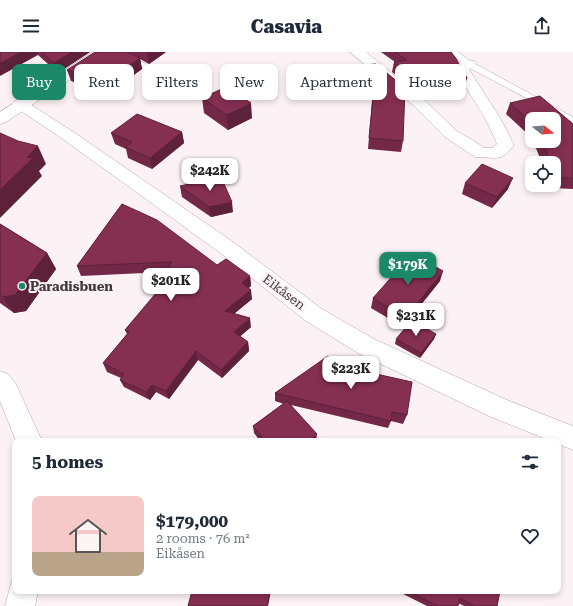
<!DOCTYPE html>
<meta charset="utf-8">
<style>
:root{--surface:#fff;--page:#f2f2f3;--text:#1f2937;--muted:#747a83;--accent:#1b8968}
body{margin:0;font-family:"Roboto Serif",serif;background:var(--page);color:var(--text);height:100vh;display:flex;flex-direction:column;font-size:15px;white-space:nowrap}
*{box-sizing:border-box;margin:0}
p{font-size:13px;color:var(--muted)}
.icon{flex:none;width:22px;height:22px;fill:none;stroke:currentColor;stroke-width:2;stroke-linecap:round;stroke-linejoin:round}
.map{position:relative;flex:1;overflow:hidden}
.side{position:absolute;left:12px;top:386px;width:549px;height:156px;display:flex;flex-direction:column;background:var(--surface);border-radius:8px;box-shadow:0 2px 6px #0003}
.side>*{flex:none}
.hud{position:absolute;left:12px;top:12px;width:549px;height:36px;display:flex;gap:8px}
.needle{width:26px;rotate:107deg}
.fabs{position:absolute;left:525px;top:60px;display:grid;gap:8px}
.fabs a{display:grid;place-items:center;width:36px;height:36px;border-radius:8px;background:var(--surface);box-shadow:0 2px 6px #0003;font-size:20px}
.price{position:absolute;translate:-50% -34px;padding:0 9px;border-radius:8px;background:#fff;color:#222;font-size:13px;line-height:26px;filter:drop-shadow(0 1px 2px #0008)}
.price::after{content:'';position:absolute;left:50%;top:24px;width:12px;height:9px;margin-left:-6px;background:inherit;clip-path:polygon(0 0,100% 0,50% 100%)}
.price.on{background:var(--accent);color:#fff}
ul{padding:0;list-style:none}
li{display:flex;align-items:center;gap:12px;height:100px;padding:0 20px}
li span{display:grid;place-items:center;flex:none;width:112px;height:80px;border-radius:8px;color:#555}
li>.icon{margin-inline-start:auto}
span .icon{width:48px;height:48px;fill:#fffc;stroke-width:1}
li b{font-size:17px}
h2{display:flex;justify-content:space-between;align-items:center;height:48px;padding:0 20px;font-size:17px}
.chip{padding:0 14px;border-radius:8px;background:var(--surface);box-shadow:0 2px 6px #0003;font-size:14px;line-height:36px}
.chip.on{background:var(--accent);color:#fff}
header{display:flex;justify-content:space-between;align-items:center;height:52px;padding:0 20px;background:var(--surface);font-size:18px;font-weight:800}
.map>svg:first-child{display:block}
</style>
<header><svg class="icon" aria-label="menu" viewBox="0 0 24 24"><path d="M4 6h16M4 12h16M4 18h16"/></svg>Casavia<svg class="icon" aria-label="share" viewBox="0 0 24 24"><path d="M12 15V3M7 8l5-5 5 5M5 13v7h14v-7"/></svg></header>
<div class="map">
<svg width="573" height="554" viewBox="0 0 573 554">
<rect width="100%" height="100%" fill="#fcf2f5"/>
<g fill="none" stroke-linecap="round" stroke-linejoin="round">
<g stroke="#bba4ab" stroke-width="1">
<g id="lane">
<path d="M112,0h10l40,20 -1,2h-6z"/>
<path d="M449,0h9l14,10 101,55v6l-107,-57z"/>
</g>
</g>
<g stroke="#bba4ab" stroke-width="1">
<g id="street">
<path d="M350,0h16l57,47 34,32 17,10 10,7h8l5,-4c-10,-27 -29,-51 -43,-77 4,-6 13,-8 20,-6l2,3 -2,3 -5,2c15,26 34,49 45,77l-12,11 -6,1 -21,-1 -30,-20 -32,-32z"/>
<path d="M20,47l5,2 47,30 161,111 89,67 52,30 133,61 66,26v24l-15,-6v-3h-7l-62,-25 -131,-63 -52,-32 -87,-69 -159,-115 -45,-30 -3,-3 3,-3z"/>
</g>
</g>
<g stroke="#bba4ab" stroke-width="1">
<g id="primary">
<path d="M93,0h16l-2,3 -101,67 -6,2v-12z"/>
<path d="M0,319l8,3 8,10 26,57h-26l-16,-40z"/>
<path d="M15,527v12h23l-3,15h-30l7,-26z"/>
</g>
</g>
<use href="#lane" fill="#fff" fill-rule="evenodd"/>
<use href="#street" fill="#fff" fill-rule="evenodd"/>
<use href="#primary" fill="#fff" fill-rule="evenodd"/>
</g>
<g fill="#722846">
<path d="M0,0h90l-32,21 -20,-18z"/>
<path d="M104,0h62l-17,12 -9,-5 2,10 -28,20 2,9 -45,-17 -4,-11z"/>
<path d="M381,0h70l16,26 -3,9 -27,5 -22,-2 -23,-18 2,-10h1z"/>
<path d="M376,12l27,77 -2,11 -33,-3 5,-60h-10l-1,-13 1,-11z"/>
<path d="M202,46l50,20 -24,12 -24,-17z"/>
<path d="M510,51l63,23v63l-22,-1 -1,-3h4v-22h-12l-9,-22h21l-22,-22v19l-26,-24z"/>
<path d="M182,80l2,11 -32,26 -24,-11 -2,-9 -11,-5 -4,-11z"/>
<path d="M465,131l43,6 -16,19 -30,-14z"/>
<path d="M180,134l53,26 -22,5 -29,-20z"/>
<path d="M122,152l95,61 33,11 1,10 -3,2 4,11 -18,15 17,13 -11,9 8,6 1,9 -27,27 -24,-18 -29,39 -13,-7 -6,8 -26,-13 -4,-7 1,-2 -14,-6 -4,-9 24,-29 -2,-4 34,-40 -2,-5 8,-13 -84,4 -4,-10z"/>
<path d="M0,172l47,29 9,16 -30,42 -12,2 -14,-10z"/>
<path d="M440,229l-37,46 -32,-19 2,-10z"/>
<path d="M436,282l-2,5 -14,19 -25,-14 1,-5z"/>
<path d="M336,313l71,50 -4,9 -12,-3 -3,7 -97,-23 26,36h-57l-6,-8 -1,-7 31,-22 -9,-3v-8z"/>
<path d="M399,539h101l-3,15h-33l-6,-3v3h-31l-28,-14z"/>
</g>
<g fill="#5d2139">
<path d="M21,0h16l1,3 -38,21v-13z"/>
<path d="M72,0h18l-32,21 -4,-10z"/>
<path d="M149,0h17l-17,12 -2,-11z"/>
<path d="M140,6l2,11 -28,20 -3,-10z"/>
<path d="M467,26l-3,9 -27,5 2,-9z"/>
<path d="M251,51l1,15 -24,12 -1,-15z"/>
<path d="M182,80l2,11 -32,26 -2,-11z"/>
<path d="M38,94l8,18 -7,7 3,5 -42,42v-28l27,-33z"/>
<path d="M513,126l-5,11 -16,19 5,-11z"/>
<path d="M232,150l1,10 -22,5 -2,-10z"/>
<path d="M47,201l9,16 -30,42 -12,2 -11,-16z"/>
<path d="M443,219l-3,10 -37,46 3,-9z"/>
<path d="M250,224l1,10 -8,7 -1,-10z"/>
<path d="M251,238l1,9 -26,21 -1,-9z"/>
<path d="M250,266l1,9 -16,14 -1,-9z"/>
<path d="M436,282l-2,5 -14,19 1,-5z"/>
<path d="M248,290l1,9 -27,27 -1,-8z"/>
<path d="M196,299l2,9 -29,39 -3,-8z"/>
<path d="M152,333l4,7 -6,8 -4,-8z"/>
<path d="M317,382l-1,7h-7z"/>
<path d="M270,539h1l-3,15h-1z"/>
</g>
<g fill="#852f51" stroke="#5d2139">
<path d="M0,0h21l-21,11z"/>
<path d="M42,0h30l-18,11z"/>
<path d="M95,0h8v1l1,-1h23l13,6 -29,21 2,8 -46,-17z"/>
<path d="M395,0h56l4,5 12,21 -28,5 -22,-2 -23,-19 13,-2z"/>
<path d="M376,12l29,24 -2,53 -34,-3 6,-60h-11l-1,-13z"/>
<path d="M226,35l25,16 -24,12 -25,-17z"/>
<path d="M540,44l32,27 1,3v52h-16l-3,-8v-7h-3l-9,-22h12v-22h-22v4l-22,-20z"/>
<path d="M137,62l45,18 -32,26 -25,-11 7,-5 -21,-9z"/>
<path d="M0,81l18,8 20,5 -11,11 6,1 -33,32z"/>
<path d="M482,112l31,14 -16,19 -32,-14z"/>
<path d="M221,125l11,25 -23,5 -29,-21z"/>
<path d="M122,152l35,16 60,45 9,-6 24,17 -8,7 9,7 -26,21 25,7 -16,14 14,10 -27,28 -25,-19 -30,40 -14,-6 -6,7 -26,-12 4,-6 -21,-11 26,-31 -4,-2 37,-44 -5,-1 15,-23 -95,4z"/>
<path d="M0,172l47,29 -32,42 -12,2 -3,-2z"/>
<path d="M412,202l31,17 -37,47 -33,-20z"/>
<path d="M412,268l24,14 -15,19 -25,-14z"/>
<path d="M328,304l8,9 76,17 -5,33 -15,-3 -1,9 -116,-28z"/>
<path d="M287,349l30,33 -8,7h-44l-12,-15z"/>
<path d="M192,539h78l-3,15h-79z"/>
<path d="M408,539h92l-3,15h-22l-15,-8 -2,8h-20z"/>
</g>
<circle fill="#1b8968" stroke="#fcf2f5" stroke-width="1.5" cx="22" cy="234" r="4"/>
<g text-anchor="middle" dominant-baseline="central" stroke-width="4" stroke-linejoin="round" paint-order="stroke">
<g font-size="13" font-weight="bold" fill="#41373a" stroke="#fcf2f5" text-anchor="start">
<text x="30" y="234">Paradisbuen</text>
</g>
<g font-size="13" fill="#41373a" stroke="#fcf2f5">
<text transform="translate(284 240) rotate(37)">Eikåsen</text>
</g>
</g>
</svg>
<div class="fabs">
<a><svg class="needle" viewBox="-14 -14 28 28"><path d="M0-13l5 13h-10z" fill="#e53935"/><path d="M0 13l5-13h-10z" fill="#747a83"/></svg></a>
<a><svg class="icon" aria-label="locate" viewBox="0 0 24 24"><circle cx="12" cy="12" r="6"/><path d="M12 2v4M12 18v4M2 12h4M18 12h4"/></svg></a>
</div>
<b class="price" style="left:210px;top:140px">$242K</b>
<b class="price on" style="left:408px;top:234px">$179K</b>
<b class="price" style="left:171px;top:250px">$201K</b>
<b class="price" style="left:416px;top:285px">$231K</b>
<b class="price" style="left:351px;top:338px">$223K</b>
<div class="hud">
<a class="chip on">Buy</a>
<a class="chip">Rent</a>
<a class="chip">Filters</a>
<a class="chip">New</a>
<a class="chip">Apartment</a>
<a class="chip">House</a>
</div>
<section class="side">
<h2>5 homes<svg class="icon" aria-label="filters" viewBox="0 0 24 24"><path d="M4 7h16M4 17h16"/><circle cx="9" cy="7" r="2"/><circle cx="15" cy="17" r="2"/></svg></h2>
<ul>
<li><span style="background:linear-gradient(#f6c9c9 70%,#b9a48a 0)"><svg class="icon" aria-label="home" viewBox="0 0 24 24"><path d="M3 11l9-7 9 7M6 9v11h12V9"/></svg></span><div><b>$179,000</b><p>2 rooms · 76 m²</p><p>Eikåsen</p></div><svg class="icon" aria-label="heart" viewBox="0 0 24 24"><path d="M12 20l-8-8c-3-5 5-10 8-4 3-6 11-1 8 4z"/></svg></li>
</ul>
</section>
</div>
